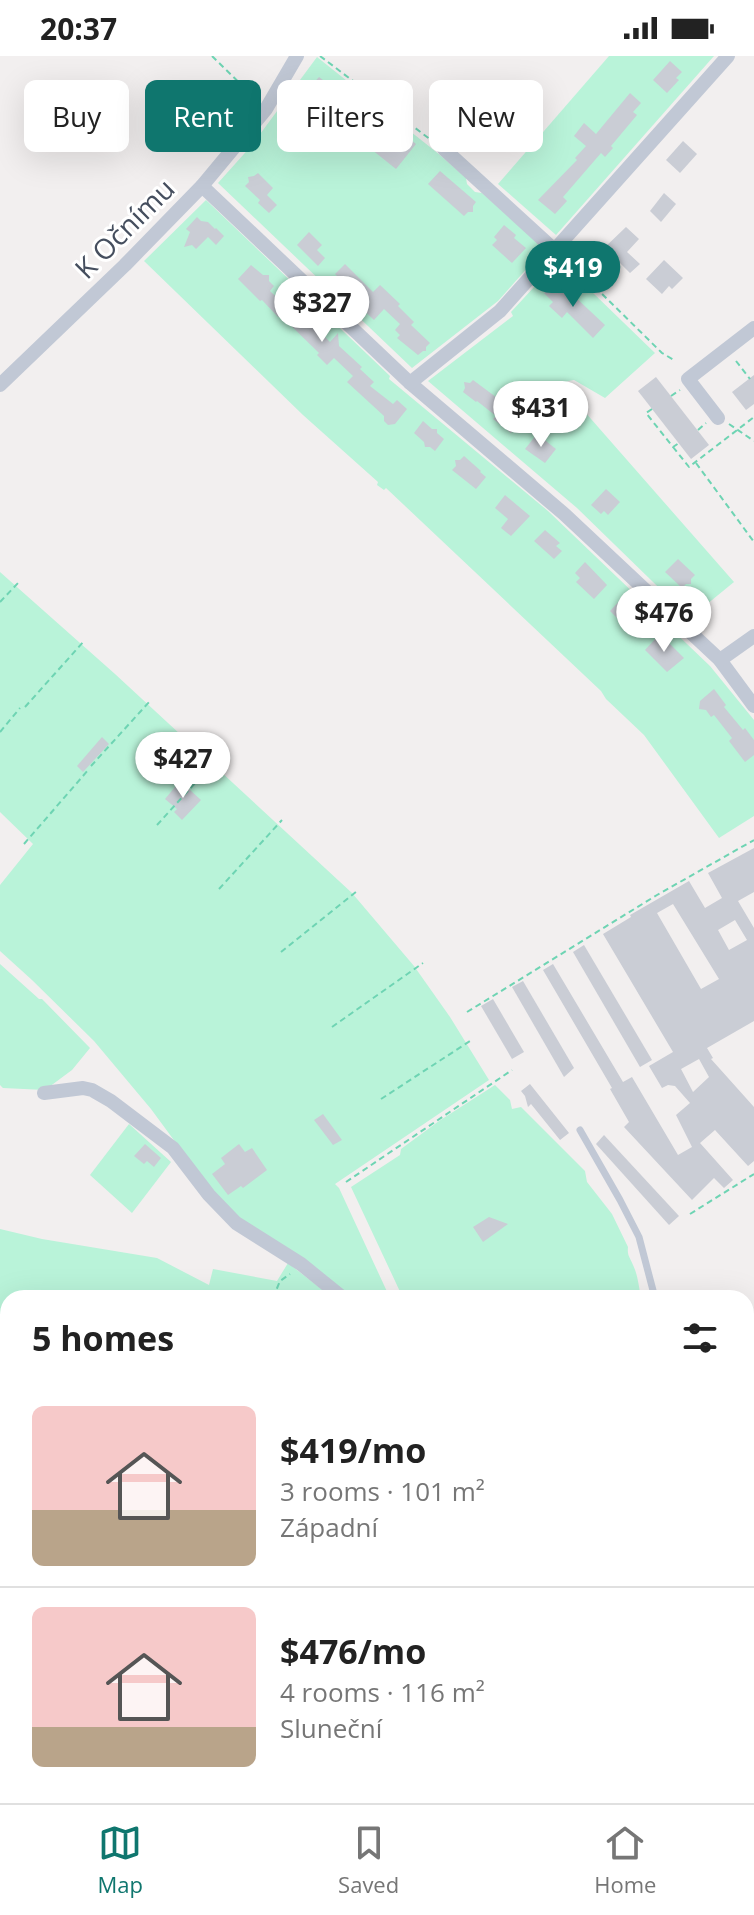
<!DOCTYPE html>
<meta charset="utf-8">
<style>
:root{--surface:#fff;--page:#f2f2f2;--text:#222;--muted:#767676;--line:#e0e0e0;--accent:#0f766e}
body{margin:0;font-family:"Open Sans",sans-serif;background:var(--page);color:var(--text);height:100vh;display:flex;flex-direction:column;font-size:30px;white-space:nowrap}
*{box-sizing:border-box;margin:0}
p{font-size:26px;color:var(--muted)}
.icon{flex:none;width:44px;height:44px;fill:none;stroke:currentColor;stroke-width:2;stroke-linecap:round;stroke-linejoin:round}
.map{position:relative;flex:1;overflow:hidden}
.panel{position:absolute;left:0px;top:1234px;width:754px;height:514px;display:flex;flex-direction:column;background:var(--surface);border-radius:24px 24px 0 0;box-shadow:0 8px 32px #0002}
.panel>*{flex:none}
.guide{position:absolute;left:24px;top:24px;width:706px;height:72px;display:flex;gap:16px}
.price{position:absolute;translate:-50% -68px;padding:0 18px;border-radius:28px;background:#fff;color:#222;font-size:26px;line-height:52px;filter:drop-shadow(0 2px 4px #0008)}
.price::after{content:'';position:absolute;left:50%;top:48px;width:24px;height:18px;margin-left:-12px;background:inherit;clip-path:polygon(0 0,100% 0,50% 100%)}
.price.on{background:var(--accent);color:#fff}
ul{padding:0;list-style:none}
li{display:flex;align-items:center;gap:24px;height:200px;padding:0 32px}
li+li{border-top:2px solid var(--line)}
li span{display:grid;place-items:center;flex:none;width:224px;height:160px;border-radius:12px;color:#555}
li>.icon{margin-inline-start:auto}
span .icon{width:96px;height:96px;fill:#fffc;stroke-width:1}
li b{font-size:34px}
h2{display:flex;justify-content:space-between;align-items:center;height:96px;padding:0 32px;font-size:34px}
.chip{padding:0 28px;border-radius:12px;background:var(--surface);box-shadow:0 8px 32px #0002;font-size:28px;line-height:72px}
.chip.on{background:var(--accent);color:#fff}
.status{display:flex;justify-content:space-between;align-items:center;height:56px;padding:0 40px;background:var(--surface);direction:ltr}
.status svg{height:22px;fill:currentColor}
.tab-bar{display:flex;justify-content:space-around;align-items:center;height:112px;border-top:2px solid var(--line);background:var(--surface);font-size:22px;color:var(--muted)}
.tab-bar a{display:grid;justify-items:center;gap:4px}
.tab-bar .on{color:var(--accent)}
.map>svg:first-child{display:block}
</style>
<div class="status"><b>20:37</b><svg viewBox="0 0 49 12"><path d="M0 12V9h3v3zM5 12V6h3v6zM10 12V3h3v9zM15 12V0h3v12zM26 1h20v11H26zM47 4h2v5h-2z"/></svg></div>
<div class="map">
<svg width="754" height="1747" viewBox="0 0 754 1747">
<rect width="100%" height="100%" fill="#f2efef"/>
<g fill="#b9f3d9">
<path d="M609,0h105l-158,179 -58,-51z"/>
<path d="M317,1l123,98 26,23 1,6 8,8 7,1 63,55 -47,53 -86,67 -194,-185 34,-38z"/>
<path d="M206,144l184,176 -1,3 159,132 162,155 44,54v96l-35,22 -75,-103 -38,-36 -5,-8 -215,-203 -2,2 -7,-5 1,-3 -75,-67 -159,-154z"/>
<path d="M559,204l96,93 -50,45 -31,-18 -6,1 -5,6 171,195 -44,36 -113,-110 -149,-127 85,-65 -2,-4z"/>
<path d="M0,516l115,102 237,219 62,73 36,51 39,63 -154,104 4,4 51,110h-42l-116,-83 -28,-34 -53,-72 -57,-68 -62,-61 -32,-29v-66l33,-41 -33,-32z"/>
<path d="M0,908l39,35h3l48,49 -18,22 -27,20 -42,-2 -3,-3z"/>
<path d="M495,1029l15,15 2,9 9,-2 64,64 2,11 25,32 16,33c-1,9 2,10 5,18 5,10 6,23 8,33h-238l-52,-111 49,-32 1,-6 38,-28z"/>
<path d="M129,1068l42,38 -39,51 -42,-38z"/>
<path d="M0,1173l42,10 115,19 52,27 4,-16 64,12 11,-18 45,35h-325v498h516l1,7h-525z"/>
<path d="M754,1293v454h-84l-4,-7h80v-234l3,-1 -3,-9v-201z"/>
</g>
<g fill="#cacdd5" fill-rule="evenodd">
<path d="M670,5l12,11 -6,6 3,2 -12,13 -14,-13z"/>
<path d="M319,21l22,17 -10,13 -10,-8 -4,5 -13,-10z"/>
<path d="M630,37l11,10 -8,9 4,3 -26,31 2,2 -8,9 -4,-4 -38,44 4,4 -12,13 -17,-14 39,-40 -2,-2 11,-12 -12,-10 10,-13 12,11z"/>
<path d="M405,79l11,9 -20,25 -25,-20 10,-13 14,11z"/>
<path d="M683,85l14,13 -17,19 -14,-13z"/>
<path d="M440,115l36,31 -3,4v6h-5l-4,4 -36,-32z"/>
<path d="M258,117l15,15 -6,7 10,10 -8,8 -11,-10 2,-3 -15,-14 4,-4 -1,-5 6,-1z"/>
<path d="M664,137l12,11 -15,18 -11,-11z"/>
<path d="M197,161l4,4 7,1 7,7 1,-1 8,8 -8,9 -8,-8 -12,12 -4,-4 -8,2 6,-15 -4,-3z"/>
<path d="M504,169l12,10 -2,3 12,10 -14,15 -20,-18 5,-5 -3,-3z"/>
<path d="M626,171l13,12 -12,13 13,12 -10,9 -12,-12 -3,3 -14,-13z"/>
<path d="M309,176l13,13 -5,5 8,8 -7,8 -21,-21z"/>
<path d="M664,204l19,18 -11,11 -3,-3 -7,8 -16,-15z"/>
<path d="M345,208l28,28 7,-7 20,19 -2,2 16,16 -3,3 19,18 -4,4v4h-3l-5,4 -21,-17 3,-3 -5,-5 5,-6 -16,-15 -10,11 -15,-14 1,-1 -24,-24 3,-3 -4,-4z"/>
<path d="M251,209l12,10h6v6l5,5 -4,5 21,20 6,-6 11,11 -2,2 24,24 8,-9 1,13 23,21 -2,2 14,13 -4,4 23,18 4,-4 10,9 -12,15 -7,1 -4,-4v-5l-37,-34 6,-6 -19,-18 -7,7 -10,-10 2,-2 -37,-36 5,-7 -9,7 -16,-17 -2,1 -22,-22z"/>
<path d="M557,224l48,45 -12,13 -26,-26 -5,6 -13,-12 4,-4 -9,-9z"/>
<path d="M754,319v29l-8,6 -14,-18z"/>
<path d="M656,321l53,68 -18,14 -53,-68z"/>
<path d="M473,324l35,26 7,-9 8,7 -9,11 7,6 -10,12 -18,-14 3,-3 -19,-15 -1,1 -13,-10 2,-4 -1,-6 6,1z"/>
<path d="M423,365l9,8h5v4l7,6 -9,12 -5,-4h-5l-1,-5 -10,-9z"/>
<path d="M537,378l19,15 -11,14 -20,-14z"/>
<path d="M464,400l17,15 -1,1 6,5 -10,12 -24,-19 4,-4 -1,-6h5z"/>
<path d="M606,433l14,13 -12,13 -4,-4 -3,3 -10,-9z"/>
<path d="M505,439l25,21 -19,20 -10,-8 7,-9 -13,-11z"/>
<path d="M545,474l15,13 -4,3 6,5 -8,8 -20,-18z"/>
<path d="M678,503l17,16 -4,4v5h-5l-4,4 -17,-16z"/>
<path d="M585,506l22,23 -13,14 -18,-17 4,-4 -5,-5z"/>
<path d="M623,541l13,13 -6,7 6,4 -8,8 -18,-18z"/>
<path d="M658,580l8,8 2,-2 16,16 -17,14 -22,-22z"/>
<path d="M714,633l12,16 -2,2 19,23 2,-2 9,12v15l-9,7 -16,-21 3,-3 -18,-23 -3,2 -5,-7 -7,-1 1,-8z"/>
<path d="M102,681l7,7 -26,28 -6,-6z"/>
<path d="M180,725l21,19 -19,20 -8,-8 3,-3 -12,-10z"/>
<path d="M754,792v44l-16,9 16,27v93l-47,27 6,10 -2,1 43,48v54l-6,5 -33,-36 -15,13 33,37 -9,8 -10,-10 -22,22 -68,-73 5,-5 -19,-33 2,-1 -69,-118 10,-6 70,118 9,-5 46,78 14,-8 -16,-32 14,-12 -15,-17 -7,-1 -6,3 -13,-22 24,-14 -70,-118 28,-17 -1,-2 59,-34 16,27 17,-10 -14,-25zM673,848l46,75 -18,10 -44,-76zM735,864l12,20 -18,10 -11,-20zM699,1003l10,18 -16,15 -12,-23z"/>
<path d="M584,889l68,115 -12,7 -67,-115z"/>
<path d="M523,925l51,87 -10,9 -52,-90z"/>
<path d="M493,943l31,53 -12,7 -31,-53z"/>
<path d="M530,1028l39,49 -9,7 -29,-36 -3,3 -3,-11 -4,-5z"/>
<path d="M323,1058l19,26 -9,5 -19,-25z"/>
<path d="M604,1079l75,81 -10,9 -73,-81z"/>
<path d="M145,1088l16,14 -7,9 -7,-6 -3,3 -10,-8z"/>
<path d="M239,1088l6,8 7,-4 15,22 -24,18 -2,-2 -13,9 -16,-21 13,-10 -4,-6z"/>
<path d="M489,1161l19,7 -25,18 -10,-15z"/>
</g>
<g fill="none" stroke-linecap="round" stroke-linejoin="round">
<g stroke="#6ed4b3" stroke-width="2" stroke-dasharray="6 4" stroke-linecap="butt">
<path d="M212,0l45,44"/>
<path d="M320,0l111,84"/>
<path d="M595,231l67,66 12,7"/>
<path d="M736,305l14,18"/>
<path d="M671,340l9,-6"/>
<path d="M652,353l-6,4 27,34 6,-4"/>
<path d="M729,368l25,17"/>
<path d="M698,374l8,-7"/>
<path d="M673,391l16,20 65,-50"/>
<path d="M696,407l58,79"/>
<path d="M0,546l19,-20"/>
<path d="M25,651l60,-67"/>
<path d="M0,676l20,-24"/>
<path d="M91,710l59,-65"/>
<path d="M157,769l59,-65"/>
<path d="M24,788l65,-75"/>
<path d="M219,833l63,-69"/>
<path d="M281,896l76,-61"/>
<path d="M467,956l190,-117 97,-55"/>
<path d="M332,971l91,-64"/>
<path d="M381,1043l89,-58"/>
<path d="M346,1126l166,-112"/>
<path d="M690,1158l64,-40"/>
<path d="M273,1242l7,-17 10,-7"/>
<path d="M0,1258l8,3"/>
<path d="M0,1486l8,3"/>
<path d="M746,1522l8,-4"/>
<path d="M0,1594l8,-8"/>
<path d="M153,1740l3,7"/>
<path d="M405,1740l2,7"/>
<path d="M609,1740l3,7"/>
<path d="M315,1747v-7"/>
<path d="M653,1747l5,-7"/>
</g>
<path stroke="#c1c8d5" stroke-width="7" d="M580,1074l40,70 19,37 16,61"/>
<g stroke="#c1c8d5" stroke-width="14">
<path d="M444,93l140,128"/>
<path d="M202,130l208,197 153,130 157,147 34,46"/>
<path d="M410,327l90,-72 228,-255"/>
<path d="M0,329l125,-120 77,-79 64,-77 31,-53"/>
<path d="M718,362l-30,-39 66,-51"/>
<path d="M720,604l34,-24"/>
<path d="M44,1037l39,-5 9,2 19,11 62,47 36,47 27,28 65,41 42,34"/>
<path d="M572,1740l2,7"/>
</g>
</g>
<g text-anchor="middle" dominant-baseline="central" stroke-width="6" stroke-linejoin="round" paint-order="stroke">
<g font-size="28" fill="#454e5e" stroke="#fff">
<text transform="translate(124 172) rotate(-45)">K Očnímu</text>
</g>
</g>
</svg>
<b class="price on" style="left:573px;top:253px">$419</b>
<b class="price" style="left:322px;top:288px">$327</b>
<b class="price" style="left:541px;top:393px">$431</b>
<b class="price" style="left:664px;top:598px">$476</b>
<b class="price" style="left:183px;top:744px">$427</b>
<div class="guide">
<a class="chip">Buy</a>
<a class="chip on">Rent</a>
<a class="chip">Filters</a>
<a class="chip">New</a>
</div>
<section class="panel">
<h2>5 homes<svg class="icon" aria-label="filters" viewBox="0 0 24 24"><path d="M4 7h16M4 17h16"/><circle cx="9" cy="7" r="2"/><circle cx="15" cy="17" r="2"/></svg></h2>
<ul>
<li><span style="background:linear-gradient(#f6c9c9 65%,#b9a48a 0)"><svg class="icon" aria-label="home" viewBox="0 0 24 24"><path d="M3 11l9-7 9 7M6 9v11h12V9"/></svg></span><div><b>$419/mo</b><p>3 rooms · 101 m²</p><p>Západní</p></div></li>
<li><span style="background:linear-gradient(#f6c9c9 75%,#b9a48a 0)"><svg class="icon" aria-label="home" viewBox="0 0 24 24"><path d="M3 11l9-7 9 7M6 9v11h12V9"/></svg></span><div><b>$476/mo</b><p>4 rooms · 116 m²</p><p>Sluneční</p></div></li>
</ul>
</section>
</div>
<nav class="tab-bar">
<a class="on"><svg class="icon" aria-label="map" viewBox="0 0 24 24"><path d="M3 6l6-2 6 2 6-2v14l-6 2-6-2-6 2zM9 4v14M15 6v14"/></svg>Map</a>
<a><svg class="icon" aria-label="saved" viewBox="0 0 24 24"><path d="M7 4h10v16l-5-4-5 4z"/></svg>Saved</a>
<a><svg class="icon" aria-label="home" viewBox="0 0 24 24"><path d="M3 11l9-7 9 7M6 9v11h12V9"/></svg>Home</a>
</nav>
